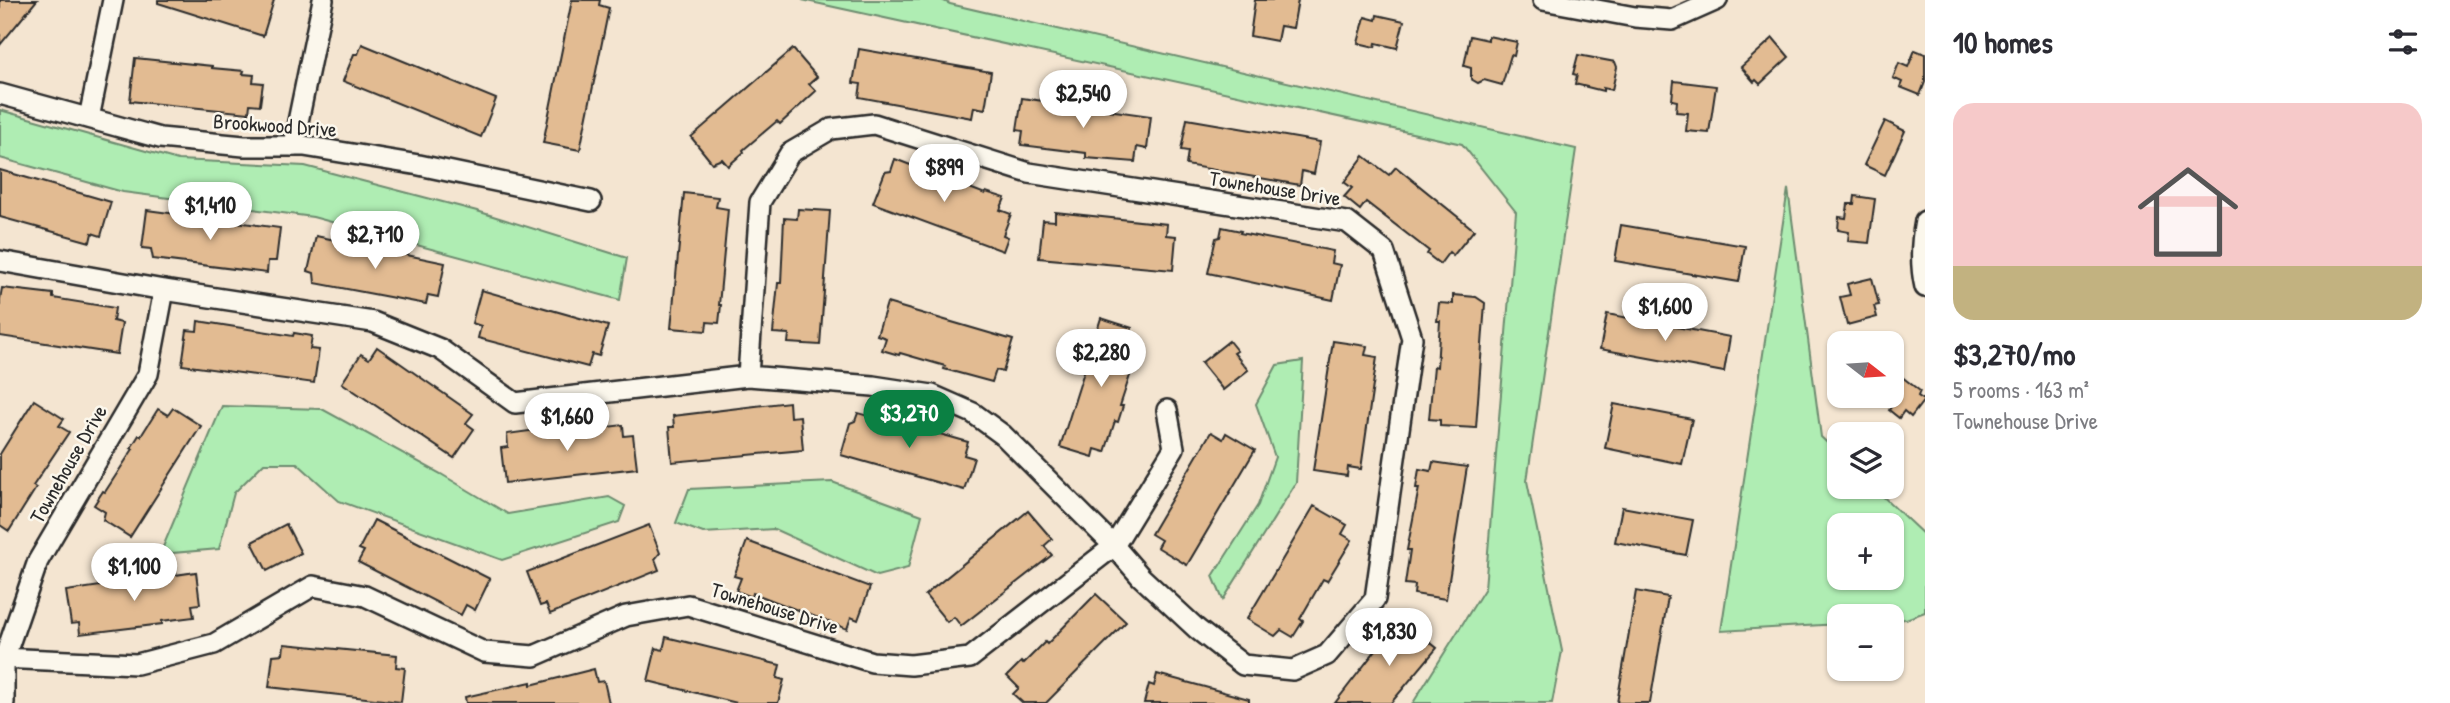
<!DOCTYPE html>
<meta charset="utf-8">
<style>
:root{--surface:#fff;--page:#f2f2f3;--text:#2b2b33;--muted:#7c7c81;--line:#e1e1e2;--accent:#0b8043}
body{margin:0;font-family:"Patrick Hand",sans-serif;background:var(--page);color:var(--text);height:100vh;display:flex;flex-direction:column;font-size:26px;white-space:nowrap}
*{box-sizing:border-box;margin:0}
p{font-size:23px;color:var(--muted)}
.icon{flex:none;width:38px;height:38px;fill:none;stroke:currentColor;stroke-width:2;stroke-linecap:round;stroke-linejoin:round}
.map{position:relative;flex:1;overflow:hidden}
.drawer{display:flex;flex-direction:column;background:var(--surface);width:525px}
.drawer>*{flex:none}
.needle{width:46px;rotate:107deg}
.tools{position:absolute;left:1827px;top:331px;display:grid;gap:14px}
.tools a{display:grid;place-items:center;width:77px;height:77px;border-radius:14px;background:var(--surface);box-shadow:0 2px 5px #0004;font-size:35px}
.price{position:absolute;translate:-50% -60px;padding:0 16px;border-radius:24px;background:#fff;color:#222;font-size:23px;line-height:46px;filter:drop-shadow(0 2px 4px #0008)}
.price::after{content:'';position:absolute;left:50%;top:42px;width:21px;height:16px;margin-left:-10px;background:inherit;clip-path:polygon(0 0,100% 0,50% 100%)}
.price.current{background:var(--accent);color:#fff}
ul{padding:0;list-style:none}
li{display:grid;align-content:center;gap:14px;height:371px;padding:0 28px}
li+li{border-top:2px solid var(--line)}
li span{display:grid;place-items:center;height:217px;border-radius:21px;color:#555}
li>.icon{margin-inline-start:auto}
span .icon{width:126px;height:126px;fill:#fffc;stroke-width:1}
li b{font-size:30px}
h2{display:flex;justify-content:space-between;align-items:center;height:84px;padding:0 28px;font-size:30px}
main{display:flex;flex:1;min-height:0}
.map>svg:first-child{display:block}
</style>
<main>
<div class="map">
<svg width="1925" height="703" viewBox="0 0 1925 703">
<rect width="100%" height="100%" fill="#f4e5d1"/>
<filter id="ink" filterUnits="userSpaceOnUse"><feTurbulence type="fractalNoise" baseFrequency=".0143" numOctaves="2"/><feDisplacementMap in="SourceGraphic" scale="14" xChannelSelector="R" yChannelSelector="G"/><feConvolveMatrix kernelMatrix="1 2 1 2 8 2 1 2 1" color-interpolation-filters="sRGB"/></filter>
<g filter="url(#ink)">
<g fill="#afedb3" stroke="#6d8c6f" stroke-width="2" fill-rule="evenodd">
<path d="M802,0h140l8,4 626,145 -49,332 35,170 -10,52h-139l72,-115 31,-376 -54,-68z"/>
<path d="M0,110l178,50 127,6 172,45 150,47 -7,42 -307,-83 -190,-25 -123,-34z"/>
<path d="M1788,189l33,248 18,17v32l34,1 52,49v76l-19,7 -14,1v-4h-53v8l-118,7zM1892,525v53h-53v-53z"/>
<path d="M1303,361l-7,122 -73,117 -10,-24 45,-71 17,-48 -19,-53 21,-39z"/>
<path d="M222,406l100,3 119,65 67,40 101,-17 16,9 -6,16 -117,38 -163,-59 -42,-38h-33l-30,30 -15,56 -59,5z"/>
<path d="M832,482l90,33 -14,53 -31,8 -103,-47 -71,4 -27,-10 13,-34z"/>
</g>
<g fill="#e2bb92" stroke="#2b2b2b" stroke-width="2">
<path d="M0,0h37l-37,45z"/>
<path d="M158,0h116l-11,36 -105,-33z"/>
<path d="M572,0h28l-1,5 10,3 -29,142 -37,-7z"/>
<path d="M1255,0h43l-5,28 -13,-2 -3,15 -27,-5z"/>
<path d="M1377,15l27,6 -7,27 -21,-5 -1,4 -17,-4 7,-26 11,3z"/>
<path d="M1470,36l18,4v-4l29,6 -3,14 -3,-1 -9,30 -18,-5 -6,3 -7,-4v-11l-7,-2z"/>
<path d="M1773,38l16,19 -29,27 -4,-4 -2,2 -13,-15z"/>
<path d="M362,44l134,55 -15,38 -138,-56 11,-27h4z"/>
<path d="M793,49l24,28 -8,7 7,7 -36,33 -3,-3 -34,29 1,2 -16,14 -6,-7 -10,4 -21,-26z"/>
<path d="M859,49l132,23 -6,37 -11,-2 -2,11 -113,-21 2,-13 -8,-1z"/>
<path d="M1915,50l10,4v28l-5,13 -20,-8 2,-5 -9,-4 6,-15 9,4z"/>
<path d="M1578,55l37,7 2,5 -5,23 -9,-2v3l-28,-7 2,-9 -4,-1z"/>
<path d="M135,58l77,8v2l32,3 -1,3 11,1 -1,7 10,1 -3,22 -10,-1 -1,9 -119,-12z"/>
<path d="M1674,81l42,5 -7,47 -23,-2 2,-18 -12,-1 1,-11 -5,-1z"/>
<path d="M1022,98l129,18 -4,33 -10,-2 -2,15 -49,-4v-5l-65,-8 2,-14 -6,-1z"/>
<path d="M1187,119l133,23 -6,32 -12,-3 -2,14 -114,-20 2,-14 -7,-1z"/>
<path d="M1885,121l20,10 -20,44 -21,-10z"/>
<path d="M1364,156l25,19 7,-8 78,63 -21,26 -4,-4 -9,12 -13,-10 2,-3 -63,-49 -6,8 -16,-13 8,-9 -8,-6z"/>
<path d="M895,159l90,35 1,-2 19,6 -5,12 11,4 -8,21 5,2 -5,14 -130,-48 12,-31 6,-1z"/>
<path d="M0,170l111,32 -10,34 -9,-3 -2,9 -90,-25z"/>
<path d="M684,193l34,4 -2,10 12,2 -9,96h2l-2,18 -12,-1 -1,9 -35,-3z"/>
<path d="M1855,196l20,3 -6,44 -21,-2 1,-9 -11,-2 1,-13 7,1 2,-14h6z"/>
<path d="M798,209l32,2 -10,134 -32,-2 1,-9 -16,-1 5,-50h3l3,-65 13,1z"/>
<path d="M147,210l133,18 -4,33h-8l-1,12 -114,-14 -2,-10 -9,-1z"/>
<path d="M1055,212l112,12 -1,11 10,1 -3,34 -134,-12 4,-38 12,1z"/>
<path d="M1621,225l124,21 -6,36 -124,-21z"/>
<path d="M1222,227l19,4 -1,2 93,18 -2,12 9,2 -7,35 -125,-27 8,-35 4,-1z"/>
<path d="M316,236l129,27 -7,34 -10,-2 -2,9 -111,-21 -1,-10 -6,-2z"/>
<path d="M1872,278l7,27 -5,1 3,11 -30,8 -7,-28 10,-2 -3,-11z"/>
<path d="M2,288l51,6v4l62,10 -2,13 9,2 -5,31 -117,-18v-37z"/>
<path d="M481,290l127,36 -9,30 -7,-2 -4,13 -110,-29 3,-12 -9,-3z"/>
<path d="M1453,295l23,2 9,6 -9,125 -36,-2v-6l-11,-1 5,-53 3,1 3,-46h-3l2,-18 14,1z"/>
<path d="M887,303l126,37 -10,32 -7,-2 -4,12 -48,-13 1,-3 -45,-13 -1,2 -17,-5 4,-12 -9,-3z"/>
<path d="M1607,314l123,23 -6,35 -124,-23z"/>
<path d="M1101,318l31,10 -3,11 12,3 -21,64h3l-5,16 -3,-1 -10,31 -10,-3 -2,8 -33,-10z"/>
<path d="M198,321l95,15 1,-3 18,3 -2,13 9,1 -5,33 -132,-18 5,-35 10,1z"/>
<path d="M1229,341l8,10 -3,2 14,17 -25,20 -22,-27z"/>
<path d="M1333,341l34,5 -2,9 12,2 -16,112 -13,-2 -1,9 -34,-5z"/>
<path d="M377,347l96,67 -7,9 8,6 -20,29 -112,-75 19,-29 8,5z"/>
<path d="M1892,369l28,22 -2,5 6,4 -13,17 -7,-6 -5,7 -10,-8 7,-10 -4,-3z"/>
<path d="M34,400l30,19 -5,7 10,6 -36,54 3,2 -27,43 -9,-6v-71z"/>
<path d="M789,402l1,15 10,-1 3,34 -131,12 -3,-35h5l-1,-11z"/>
<path d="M1614,404l78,15 -10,45 -77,-16z"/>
<path d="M173,408l28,18 -71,111 -27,-17 2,-8 -11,-7 9,-14 2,1 28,-43 -2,-1 8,-13 2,1 17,-27 10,6z"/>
<path d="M858,413l29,8 1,-2 80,23 -4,13 10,3 -10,32 -123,-35 9,-32 5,-2z"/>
<path d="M623,425l1,11 9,-1 4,33 -132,15 -4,-35 7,-1 -1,-13 51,-7 1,6z"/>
<path d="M1211,432l12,7 3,-6 29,17 -68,115 -30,-18 4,-7 -10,-6z"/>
<path d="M1433,462l34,5 -21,132 -32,-5 1,-9 -10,-1 5,-34h-3l12,-62h-3l3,-19 12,2z"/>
<path d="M1314,506l33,19 -5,9 10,6 -25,41 -4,-2 -23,40 3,2 -10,16 -12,-7 -6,6 -28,-17z"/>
<path d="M1622,507l71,13 -7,35 -71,-13z"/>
<path d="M1028,511l24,28 -8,7 8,9 -91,71 -7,-9 -7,5 -22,-27z"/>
<path d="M374,520l116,59 -15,31 -9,-5 -5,10 -103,-53 6,-11 -5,-2z"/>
<path d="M286,524l15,29 -34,18 -15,-29z"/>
<path d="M649,525l11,28 -5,6 4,11 -109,44 -4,-10 -6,2 -13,-34z"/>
<path d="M747,541l123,46 -12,33 -7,-3 -4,12 -94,-36 -1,4 -16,-6 5,-13 -7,-2z"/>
<path d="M196,572l4,32 -8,1 2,12 -32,4v3l-82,10 -1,-11 -8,1 -5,-33z"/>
<path d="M1636,591l32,6 -18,106h-33z"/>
<path d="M1096,594l30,28 -80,81h-23l-10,-9 6,-6 -12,-12 14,-14 2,2 22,-22 2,2z"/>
<path d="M1396,624l11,8 4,-5 26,21 -46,55h-56z"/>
<path d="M666,637l114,28 -3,13 7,2 -6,23h-41l-89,-22 8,-33 7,2z"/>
<path d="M284,644l113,11 -1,12 9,1 -4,34 -132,-15 4,-32 10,-1z"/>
<path d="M594,669l3,13 7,-1 5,22h-143l-1,-6 66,-15v3z"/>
<path d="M1157,674l92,25v4h-105l5,-19 5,2z"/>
</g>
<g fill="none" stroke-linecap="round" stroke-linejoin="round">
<g stroke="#2b2b2b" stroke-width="24">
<g id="street">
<path d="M1543,0l92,17 37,3 45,-20"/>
<path d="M0,94l160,44 84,8h60l115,19 172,36"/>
<path d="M89,118l24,-118"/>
<path d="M293,146l30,-146"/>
<path d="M1925,221c-4,21 -5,44 0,66"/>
<path d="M0,261l164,29 209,32 67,27 75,54 233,-27 12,-174 30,-49 41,-24 43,-5 155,49 318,49 37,29 28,87 -37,261 -48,56 -34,15 -50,-5 -46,-36 -56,-52 -27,-31 -111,-111 -30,-22 -41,-18 -59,-9 -125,-10"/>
<path d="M0,658l137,6 77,-20 99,-58 52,10 119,56 50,4 92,-40 62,-11 184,57 39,3 59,-7 144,-112 60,-98 -7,-38"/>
<path d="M4,703v-44l34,-98 110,-187 16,-84"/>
</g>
</g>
<use href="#street" stroke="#fbf7ec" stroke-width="19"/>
</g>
</g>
<g text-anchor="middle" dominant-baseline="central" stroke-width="5" stroke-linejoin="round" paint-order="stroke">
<g font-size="21" fill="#2b2b2b" stroke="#fbf7ec">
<text transform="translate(275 125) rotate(4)">Brookwood Drive</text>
<text transform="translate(1275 188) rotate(9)">Townehouse Drive</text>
<text transform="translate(68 464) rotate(-60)">Townehouse Drive</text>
<text transform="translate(775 608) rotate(17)">Townehouse Drive</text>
</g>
</g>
</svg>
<div class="tools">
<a><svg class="needle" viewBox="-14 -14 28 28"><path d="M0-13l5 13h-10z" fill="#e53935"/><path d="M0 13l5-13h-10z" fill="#7c7c81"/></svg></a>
<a><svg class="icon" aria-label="layers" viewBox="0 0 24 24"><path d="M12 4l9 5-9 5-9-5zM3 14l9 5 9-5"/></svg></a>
<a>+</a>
<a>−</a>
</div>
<b class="price" style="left:1083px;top:130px">$2,540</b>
<b class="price" style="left:944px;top:204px">$899</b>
<b class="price" style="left:210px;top:242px">$1,410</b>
<b class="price" style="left:375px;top:271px">$2,710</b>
<b class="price" style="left:1665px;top:343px">$1,600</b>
<b class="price" style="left:1101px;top:389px">$2,280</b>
<b class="price current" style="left:909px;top:450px">$3,270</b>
<b class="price" style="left:567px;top:453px">$1,660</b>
<b class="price" style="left:134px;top:603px">$1,100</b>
<b class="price" style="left:1389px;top:668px">$1,830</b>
</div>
<section class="drawer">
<h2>10 homes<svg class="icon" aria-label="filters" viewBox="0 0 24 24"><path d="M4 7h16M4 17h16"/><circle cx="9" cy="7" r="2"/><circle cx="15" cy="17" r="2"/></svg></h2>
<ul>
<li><span style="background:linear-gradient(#f6c9c9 75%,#c2b280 0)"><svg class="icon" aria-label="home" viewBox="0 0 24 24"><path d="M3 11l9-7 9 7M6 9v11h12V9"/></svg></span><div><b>$3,270/mo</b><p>5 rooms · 163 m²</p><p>Townehouse Drive</p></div></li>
</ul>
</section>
</main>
